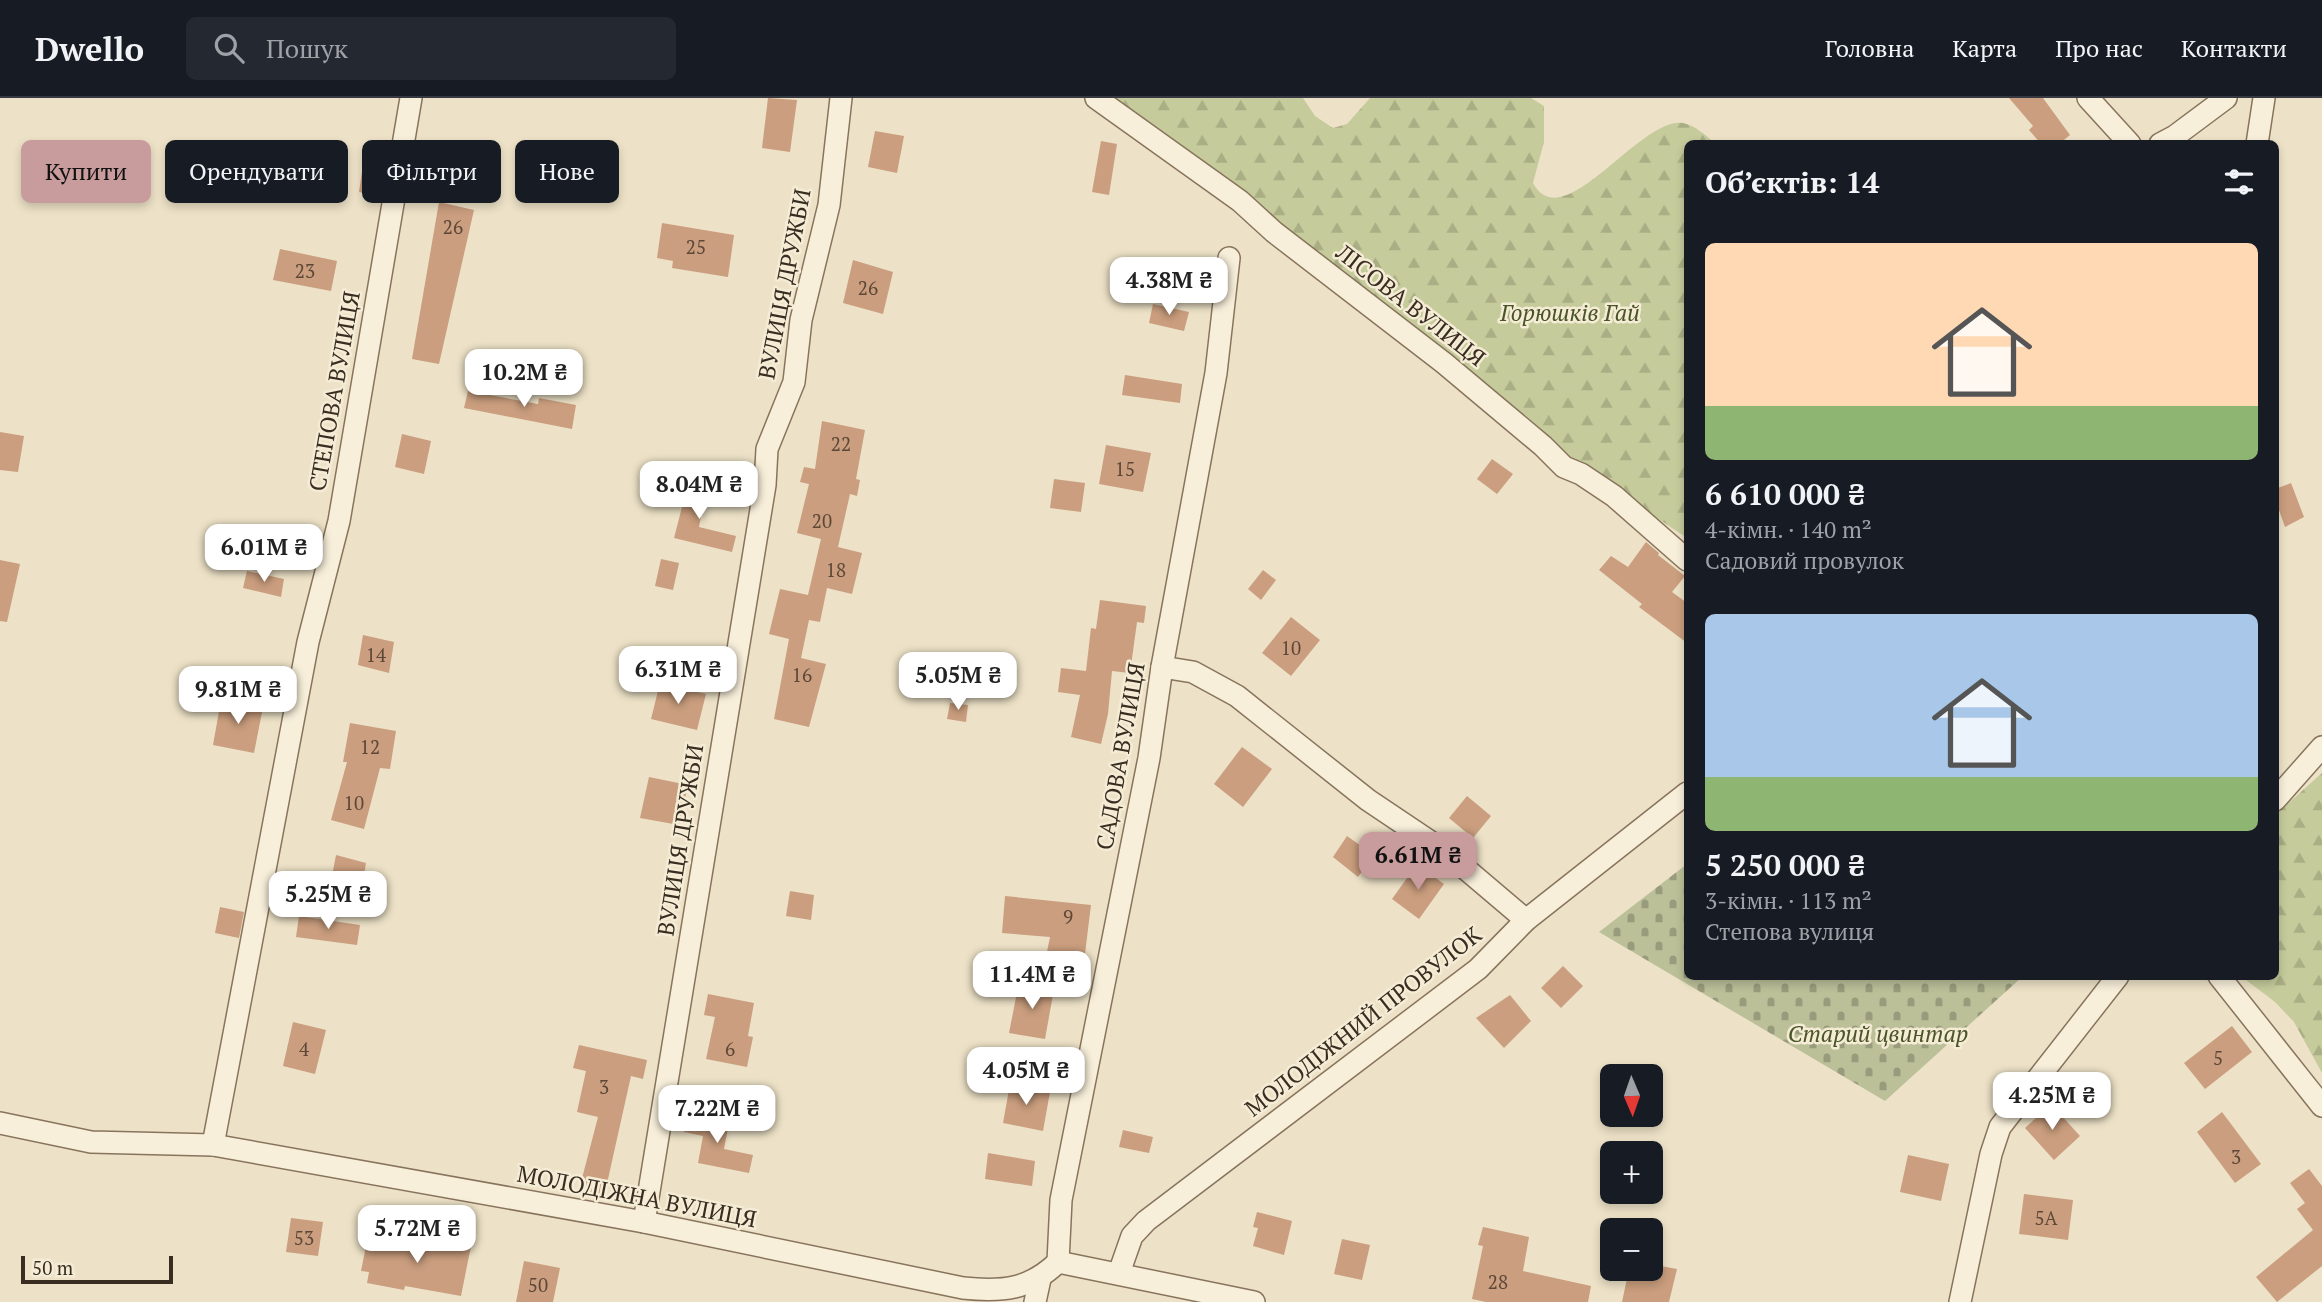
<!DOCTYPE html>
<html lang="uk">
<meta charset="utf-8">
<style>
:root{--surface:#171b24;--page:#242831;--text:#f1f3f6;--muted:#9ea1a6;--line:#363941;--accent:#c89b9c}
body{margin:0;font-family:"PT Serif",serif;background:var(--page);color:var(--text);height:100vh;display:flex;flex-direction:column;font-size:26px;white-space:nowrap}
*{box-sizing:border-box;margin:0}
p{font-size:23px;color:var(--muted)}
.icon{flex:none;width:38px;height:38px;fill:none;stroke:currentColor;stroke-width:2;stroke-linecap:round;stroke-linejoin:round}
.map{position:relative;flex:1;overflow:hidden}
.side{position:absolute;left:1684px;top:42px;width:595px;height:840px;display:flex;flex-direction:column;background:var(--surface);border-radius:10px;box-shadow:0 4px 10px #0003}
.side>*{flex:none}
.hud{position:absolute;left:21px;top:42px;width:665px;height:63px;display:flex;gap:14px}
.needle{width:46px;rotate:178deg}
.fabs{position:absolute;left:1600px;top:966px;display:grid;gap:14px}
.fabs a{display:grid;place-items:center;width:63px;height:63px;border-radius:10px;background:var(--surface);box-shadow:0 4px 10px #0003;font-size:35px}
.scale{position:absolute;left:21px;bottom:18px;width:152px;box-sizing:border-box;padding-left:7px;border:4px solid #392c20;border-top:0;font-size:19px;line-height:24px;white-space:nowrap;color:#392c20;-webkit-text-stroke:5px #f5ecd6;paint-order:stroke}
.price{position:absolute;translate:-50% -60px;padding:0 16px;border-radius:14px;background:#fff;color:#222;font-size:23px;line-height:46px;filter:drop-shadow(0 2px 4px #0008)}
.price::after{content:'';position:absolute;left:50%;top:42px;width:21px;height:16px;margin-left:-10px;background:inherit;clip-path:polygon(0 0,100% 0,50% 100%)}
.price.on{background:var(--accent);color:#111}
ul{padding:0;list-style:none}
li{display:grid;align-content:center;gap:14px;height:371px;padding:0 21px}
li span{display:grid;place-items:center;height:217px;border-radius:10px;color:#555}
li>.icon{margin-inline-start:auto}
span .icon{width:126px;height:126px;fill:#fffc;stroke-width:1}
li b{font-size:30px}
h2{display:flex;justify-content:space-between;align-items:center;height:84px;padding:0 21px;font-size:30px}
.chip{padding:0 24px;border-radius:10px;background:var(--surface);box-shadow:0 4px 10px #0003;font-size:24px;line-height:63px}
.chip.on{background:var(--accent);color:#111}
header{display:flex;align-items:center;gap:42px;box-sizing:border-box;height:98px;padding:0 35px;background:var(--surface);border-bottom:2px solid var(--line)}
header strong{font-size:33px}
nav{display:flex;gap:38px;margin-inline-start:auto;font-size:24px}
.search{width:490px;height:63px;background:var(--page);display:flex;align-items:center;gap:18px;box-sizing:border-box;padding:0 24px;border-radius:10px;color:var(--muted);font-size:26px}
.map>svg:first-child{display:block}
</style>
<header>
<strong>Dwello</strong>
<div class="search"><svg class="icon" aria-label="search" viewBox="0 0 24 24"><circle cx="10" cy="10" r="6"/><path d="M15 15l6 6"/></svg>Пошук</div>
<nav><a>Головна</a><a>Карта</a><a>Про нас</a><a>Контакти</a></nav>
</header>
<div class="map">
<svg width="2322" height="1204" viewBox="0 0 2322 1204">
<defs>
<pattern id="forest-firs" width="22" height="20" patternUnits="userSpaceOnUse" patternTransform="scale(1.75)"><rect width="22" height="20" fill="#c5cb9b"/><path d="M5 1l3.5 6h-7zM16 11l3.5 6h-7z" fill="#aaae85"/></pattern>
<pattern id="cemetery-stones" width="16" height="16" patternUnits="userSpaceOnUse" patternTransform="scale(1.75)"><rect width="16" height="16" fill="#bbc099"/><path d="M2 7V4a2 2 0 0 1 4 0v3zM10 15v-3a2 2 0 0 1 4 0v3z" fill="#999c7c"/></pattern>
</defs>
<rect width="100%" height="100%" fill="#ede2c7"/>
<g fill="url(#forest-firs)">
<path d="M1111,0h192l12,18 18,12 14,-4 23,-26h161l13,8v36l-11,41c30,56 107,-67 150,-60 12,2 23,13 32,20l-28,1v394l-90,-60 -216,-167 -159,-136z"/>
<path d="M2322,675v300l-28,-51 -19,-20 -33,-25 33,-1v-161z"/>
</g>
<path fill="url(#cemetery-stones)" d="M1687,766v112l335,1 -137,124 -286,-169z"/>
<g fill="#ca9e7e">
<path d="M768,0l29,2 -7,52 -28,-4z"/>
<path d="M2009,0h34l27,37 -11,9h-18l-12,-14 4,-4z"/>
<path d="M875,33l29,5 -7,37 -29,-6z"/>
<path d="M1101,43l16,3 -8,51 -17,-3z"/>
<path d="M364,60l17,2 -6,35 -16,-3z"/>
<path d="M434,71l25,6 -4,18 -26,-6z"/>
<path d="M439,104l35,8 -35,154 -27,-5z"/>
<path d="M662,125l72,12 -6,42 -56,-9 1,-7 -16,-3z"/>
<path d="M280,151l57,12 -6,30 -58,-11z"/>
<path d="M853,162l40,12 -10,42 -40,-11z"/>
<path d="M1153,206l36,8 -5,19 -35,-8z"/>
<path d="M1125,277l57,9 -2,19 -58,-8z"/>
<path d="M468,293l70,13 1,-6 37,7 -4,24 -108,-21z"/>
<path d="M822,323l43,9 -9,49 4,1 -3,16 -7,-2 -12,53 24,6 -10,41 -25,-6 -7,34 -11,-2 -8,38 25,6 -17,63 -35,-8 15,-80 -20,-5 11,-45 28,6 13,-56 -24,-6 12,-49 -9,-2 4,-15 11,2z"/>
<path d="M0,334l24,4 -6,36 -18,-2z"/>
<path d="M402,336l29,7 -7,33 -29,-7z"/>
<path d="M1106,347l45,8 -8,39 -44,-8z"/>
<path d="M1492,361l21,15 -16,20 -20,-15z"/>
<path d="M1054,381l31,4 -4,29 -31,-4z"/>
<path d="M689,382l18,4 -8,43 37,9 -4,16 -58,-14z"/>
<path d="M2291,385l13,34 -19,10 -10,-28v-10z"/>
<path d="M1646,444l13,11 -1,2 27,21 -13,16 15,11v40l-48,-36 3,-3 -43,-34 12,-14 17,11z"/>
<path d="M661,461l18,4 -6,27 -18,-4z"/>
<path d="M0,462l20,4 -13,58 -7,-1z"/>
<path d="M1263,472l13,10 -15,20 -13,-11z"/>
<path d="M247,473l37,8 -3,18 -38,-9z"/>
<path d="M1100,502l46,6 -2,17 -7,-1 -7,51 -18,-2 -4,43 -7,30 -30,-7 9,-42 -22,-3 3,-24 25,3 5,-43 5,1z"/>
<path d="M1291,519l29,23 -29,36 -29,-23z"/>
<path d="M363,537l31,7 -5,31 -31,-8z"/>
<path d="M660,585l46,11 -9,36 -46,-11z"/>
<path d="M221,602l42,7 -9,46 -41,-8z"/>
<path d="M950,605l18,2 -2,17 -19,-3z"/>
<path d="M350,625l46,8 -6,38 -10,-1 -16,61 -33,-9 16,-58h-4z"/>
<path d="M1242,649l30,22 -29,38 -29,-23z"/>
<path d="M649,679l39,8 -9,40 -39,-7z"/>
<path d="M1467,698l24,20 -18,22 -24,-20z"/>
<path d="M1347,738l27,19 -16,22 -25,-20z"/>
<path d="M336,757l30,8 -5,30 -31,-7z"/>
<path d="M1417,766l27,20 -25,35 -27,-20z"/>
<path d="M790,793l24,4 -3,25 -25,-4z"/>
<path d="M1005,798l86,9 -9,73 -39,-7 7,-34 -48,-4z"/>
<path d="M220,809l24,5 -5,26 -24,-5z"/>
<path d="M299,818l61,9 -3,20 -61,-8z"/>
<path d="M1563,868l20,20 -22,22 -20,-20z"/>
<path d="M1019,884l35,7 -9,50 -36,-6z"/>
<path d="M708,896l46,9 -6,33 5,1 -6,30 -41,-8 9,-42 -11,-2z"/>
<path d="M1510,897l21,26 -27,27 -28,-30z"/>
<path d="M293,924l33,8 -11,44 -32,-8z"/>
<path d="M2232,928l20,26 -47,37 -21,-26z"/>
<path d="M579,947l68,15 -4,19 -12,-3 -27,121 -25,-7 19,-73 -21,-5 9,-41 -13,-3z"/>
<path d="M1010,986l40,8 -7,39 -40,-8z"/>
<path d="M2051,1006l29,32 -26,24 -29,-32z"/>
<path d="M2222,1014l39,52 -26,19 -38,-51z"/>
<path d="M687,1017l42,8 -5,26 29,6 -4,18 -51,-10 5,-27 -19,-4z"/>
<path d="M1123,1032l30,7 -4,16 -30,-6z"/>
<path d="M988,1055l47,8 -3,25 -47,-7z"/>
<path d="M1908,1057l41,9 -8,37 -41,-9z"/>
<path d="M2309,1071l13,17v80l-45,36 -21,-25 57,-47 -16,-21 8,-6 -15,-20z"/>
<path d="M2024,1096l49,6 -5,40 -49,-6z"/>
<path d="M1257,1114l35,9 -8,34 -31,-9 5,-18 -5,-1z"/>
<path d="M291,1120l32,4 -5,34 -32,-4z"/>
<path d="M1483,1129l46,10 -6,34 68,15 -3,16h-102l-14,-3 11,-53 -5,-1z"/>
<path d="M368,1138l70,13 1,-9 32,6 -10,50 -56,-10 -1,4 -37,-7 2,-11 -8,-1z"/>
<path d="M1342,1141l28,6 -8,35 -28,-6z"/>
<path d="M524,1163l36,7 -7,34h-37z"/>
<path d="M1650,1166l27,5 -8,33h-47l7,-33h21z"/>
</g>
<g fill="none" stroke-linecap="round" stroke-linejoin="round">
<g stroke="#88745d" stroke-width="24">
<g id="street">
<path d="M1096,0l144,103 34,31 170,131 99,83 21,21 17,7 33,22 73,64"/>
<path d="M2088,0l42,46"/>
<path d="M2160,46l15,-8 51,-38"/>
<path d="M2257,46l7,-46"/>
<path d="M1162,569l31,5 44,24 131,104 79,53 79,67"/>
<path d="M2275,702l47,-53"/>
<path d="M2219,878l103,130"/>
<path d="M0,1025l91,19 122,3 431,77 319,66c39,4 66,2 95,-26l196,40"/>
<path d="M213,1047l95,-503 31,-121 72,-423"/>
<path d="M644,1124l121,-737 2,-36 27,-67 7,-62 28,-115 12,-107"/>
<path d="M1058,1164l3,-62 88,-442 13,-91 54,-294 13,-115"/>
<path d="M1119,1175l13,-37 14,-15 332,-252 48,-49 161,-127"/>
<path d="M1035,1204l5,-23"/>
<path d="M1960,1204l31,-148 9,-27 118,-151"/>
</g>
</g>
<use href="#street" stroke="#f8efda" stroke-width="21"/>
</g>
<g text-anchor="middle" dominant-baseline="central" stroke-width="5" stroke-linejoin="round" paint-order="stroke">
<g font-size="19" fill="#5d4838">
<text x="453" y="128">26</text>
<text x="696" y="148">25</text>
<text x="305" y="172">23</text>
<text x="868" y="189">26</text>
<text x="841" y="345">22</text>
<text x="1125" y="370">15</text>
<text x="822" y="422">20</text>
<text x="836" y="471">18</text>
<text x="1291" y="549">10</text>
<text x="376" y="556">14</text>
<text x="802" y="576">16</text>
<text x="370" y="648">12</text>
<text x="354" y="704">10</text>
<text x="1068" y="818">9</text>
<text x="304" y="950">4</text>
<text x="730" y="950">6</text>
<text x="2218" y="959">5</text>
<text x="604" y="988">3</text>
<text x="2236" y="1058">3</text>
<text x="2046" y="1119">5А</text>
<text x="304" y="1139">53</text>
<text x="1498" y="1183">28</text>
<text x="538" y="1186">50</text>
</g>
<g font-size="23" fill="#392c20" stroke="#f5ecd6">
<text transform="translate(784 186) rotate(-79)">ВУЛИЦЯ ДРУЖБИ</text>
<text transform="translate(1411 207) rotate(38)">ЛІСОВА ВУЛИЦЯ</text>
<text transform="translate(334 293) rotate(-80)">СТЕПОВА ВУЛИЦЯ</text>
<text transform="translate(1120 658) rotate(-80)">САДОВА ВУЛИЦЯ</text>
<text transform="translate(680 742) rotate(-81)">ВУЛИЦЯ ДРУЖБИ</text>
<text transform="translate(1363 923) rotate(-38)">МОЛОДІЖНИЙ ПРОВУЛОК</text>
<text transform="translate(637 1098) rotate(11)">МОЛОДІЖНА ВУЛИЦЯ</text>
</g>
<g font-size="23" font-style="italic" fill="#495427" stroke="#f5ecd6">
<text x="1570" y="214">Горюшків Гай</text>
<text x="1878" y="935">Старий цвинтар</text>
</g>
</g>
</svg>
<div class="fabs">
<a><svg class="needle" viewBox="-14 -14 28 28"><path d="M0-13l5 13h-10z" fill="#e53935"/><path d="M0 13l5-13h-10z" fill="#9ea1a6"/></svg></a>
<a>+</a>
<a>−</a>
</div>
<div class="scale">50 m</div>
<b class="price" style="left:1169px;top:219px">4.38M ₴</b>
<b class="price" style="left:524px;top:311px">10.2M ₴</b>
<b class="price" style="left:699px;top:423px">8.04M ₴</b>
<b class="price" style="left:264px;top:486px">6.01M ₴</b>
<b class="price" style="left:678px;top:608px">6.31M ₴</b>
<b class="price" style="left:958px;top:614px">5.05M ₴</b>
<b class="price" style="left:238px;top:628px">9.81M ₴</b>
<b class="price on" style="left:1418px;top:794px">6.61M ₴</b>
<b class="price" style="left:328px;top:833px">5.25M ₴</b>
<b class="price" style="left:1032px;top:913px">11.4M ₴</b>
<b class="price" style="left:1026px;top:1009px">4.05M ₴</b>
<b class="price" style="left:2052px;top:1034px">4.25M ₴</b>
<b class="price" style="left:717px;top:1047px">7.22M ₴</b>
<b class="price" style="left:417px;top:1167px">5.72M ₴</b>
<div class="hud">
<a class="chip on">Купити</a>
<a class="chip">Орендувати</a>
<a class="chip">Фільтри</a>
<a class="chip">Нове</a>
</div>
<section class="side">
<h2>Об’єктів: 14<svg class="icon" aria-label="filters" viewBox="0 0 24 24"><path d="M4 7h16M4 17h16"/><circle cx="9" cy="7" r="2"/><circle cx="15" cy="17" r="2"/></svg></h2>
<ul>
<li><span style="background:linear-gradient(#ffd9b3 75%,#8fb573 0)"><svg class="icon" aria-label="home" viewBox="0 0 24 24"><path d="M3 11l9-7 9 7M6 9v11h12V9"/></svg></span><div><b>6 610 000 ₴</b><p>4-кімн. · 140 m²</p><p>Садовий провулок</p></div></li>
<li><span style="background:linear-gradient(#a9c7e8 75%,#8fb573 0)"><svg class="icon" aria-label="home" viewBox="0 0 24 24"><path d="M3 11l9-7 9 7M6 9v11h12V9"/></svg></span><div><b>5 250 000 ₴</b><p>3-кімн. · 113 m²</p><p>Степова вулиця</p></div></li>
</ul>
</section>
</div>
